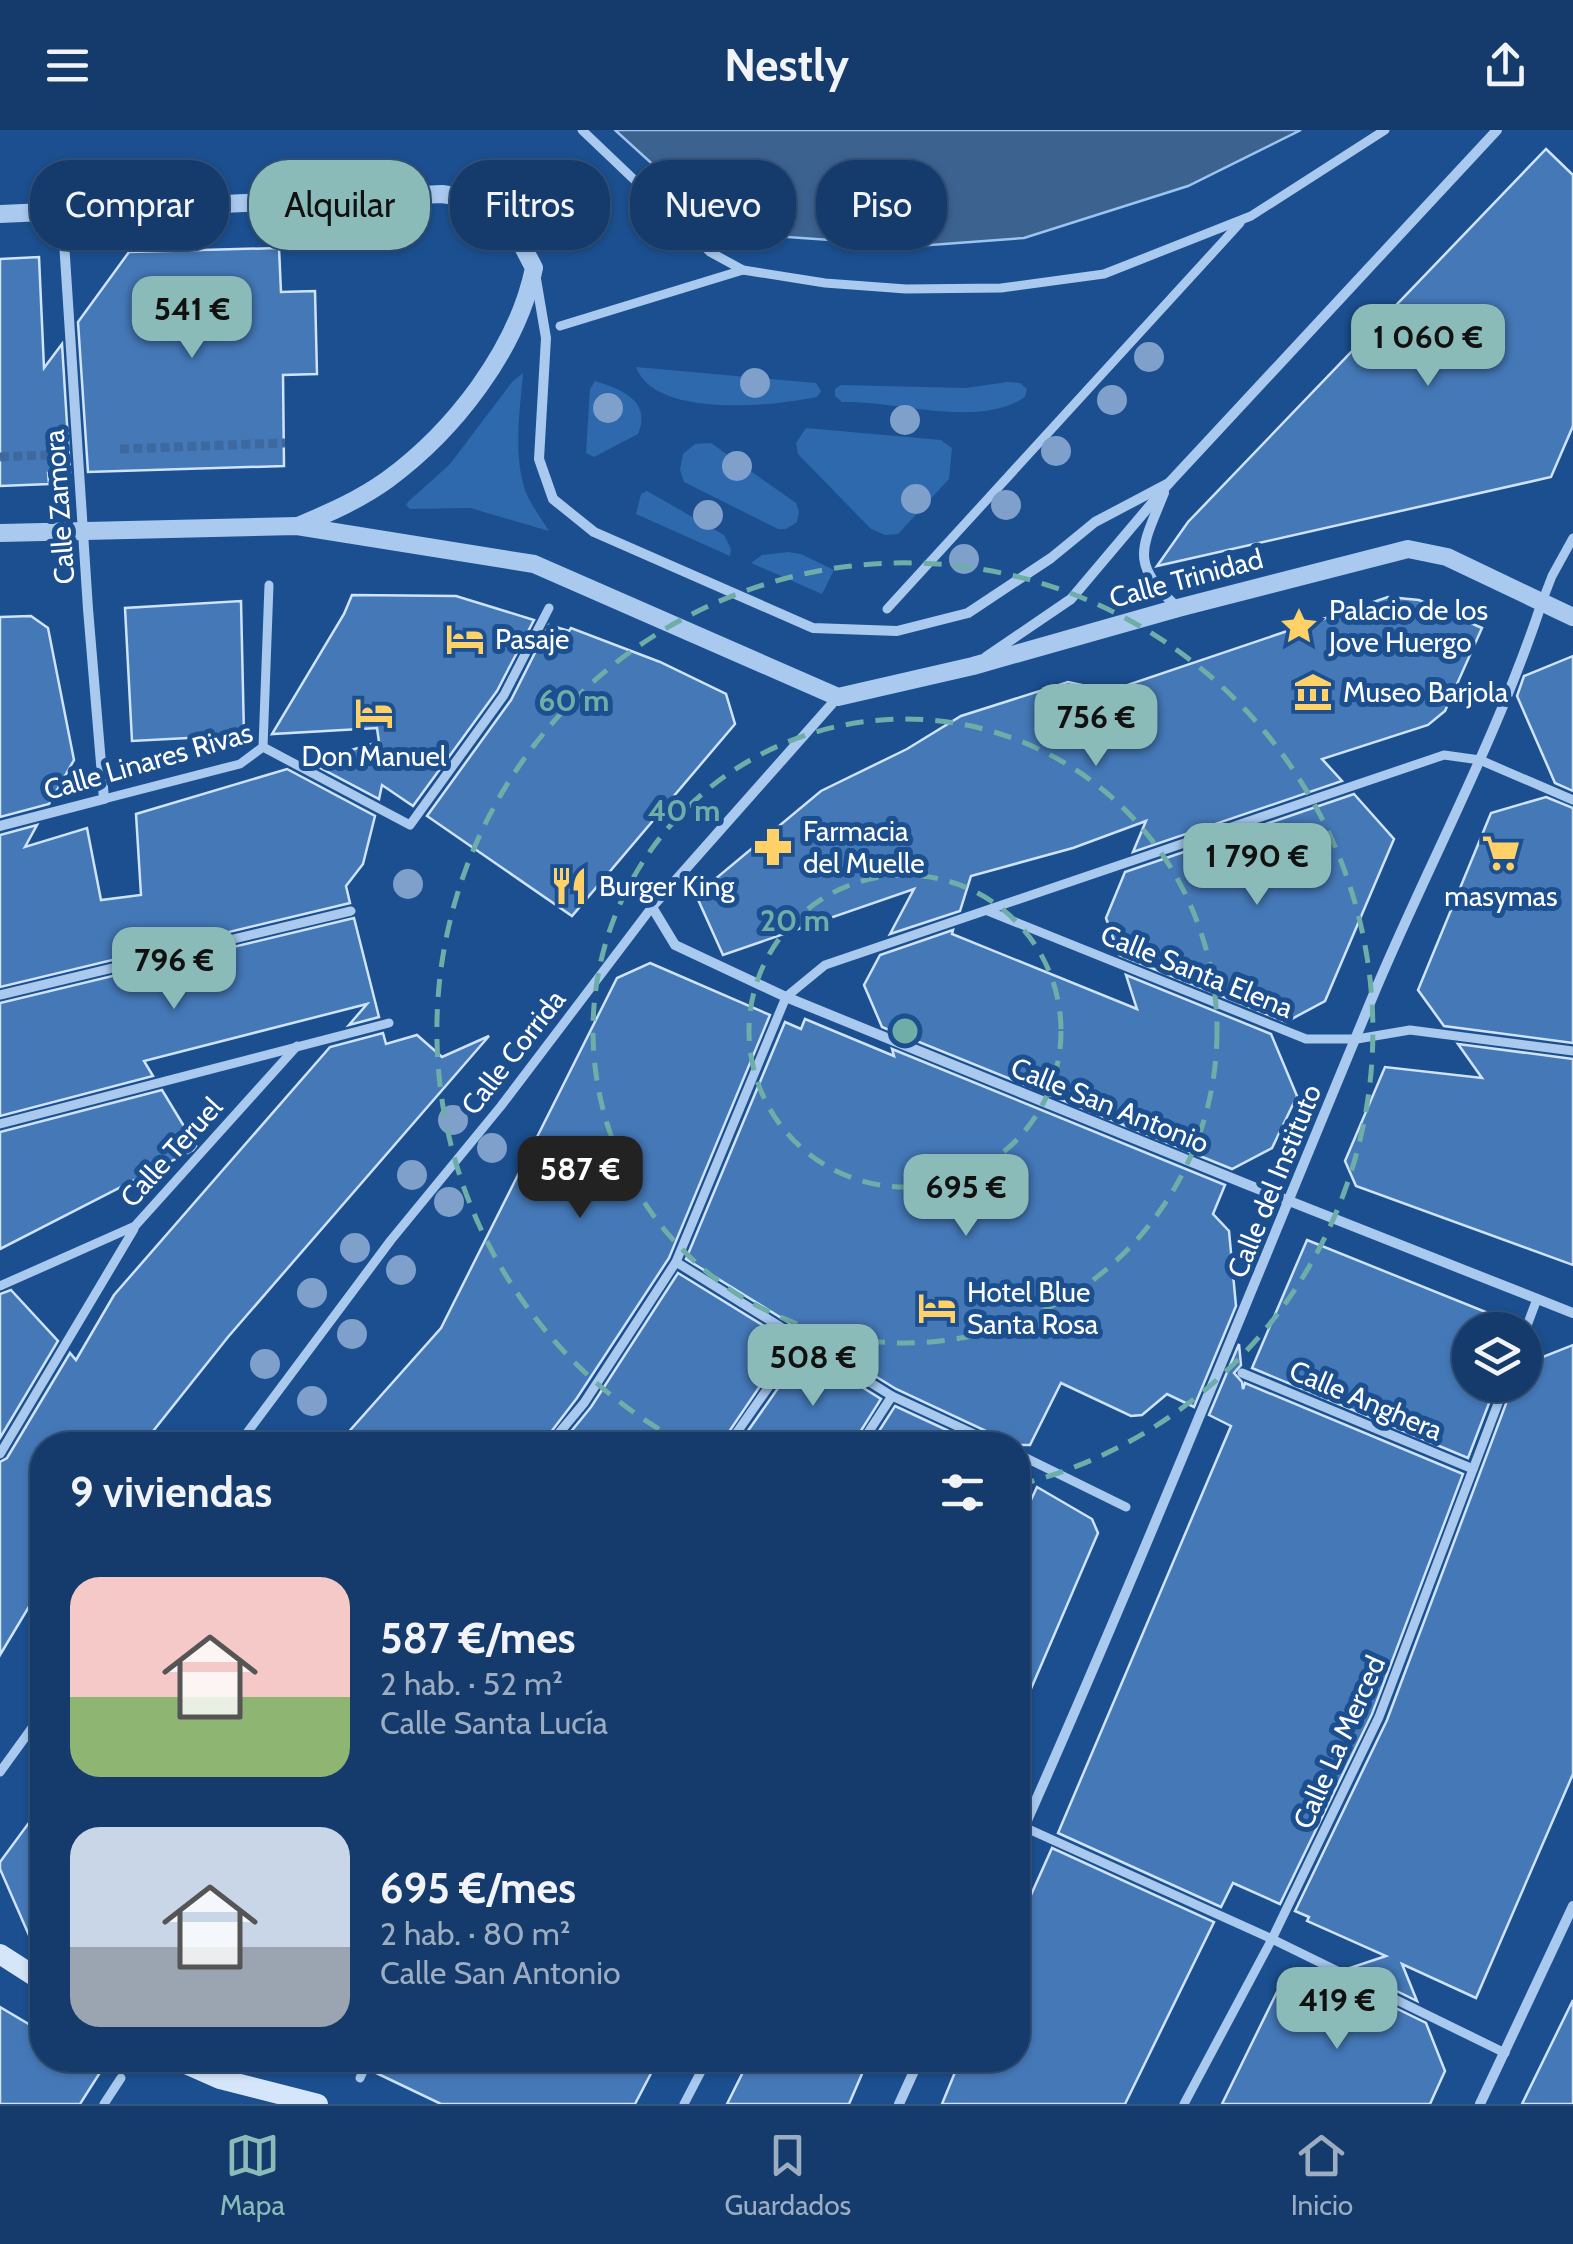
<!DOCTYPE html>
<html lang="es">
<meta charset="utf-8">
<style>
:root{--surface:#143b6b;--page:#214673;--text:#f1f3f6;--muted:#9dadc1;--line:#33557e;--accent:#8bbbb9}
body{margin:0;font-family:Cabin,sans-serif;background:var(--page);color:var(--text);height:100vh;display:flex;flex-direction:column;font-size:38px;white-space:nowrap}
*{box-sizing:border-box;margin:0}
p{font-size:32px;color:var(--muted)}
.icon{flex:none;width:55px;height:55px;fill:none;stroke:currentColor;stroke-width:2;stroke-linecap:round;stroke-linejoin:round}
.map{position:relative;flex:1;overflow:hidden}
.side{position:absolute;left:30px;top:1302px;width:1000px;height:640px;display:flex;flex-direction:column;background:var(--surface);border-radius:40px;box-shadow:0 2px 8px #0004,0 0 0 2px var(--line)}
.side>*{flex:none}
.hud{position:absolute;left:30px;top:30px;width:1000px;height:90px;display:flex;gap:20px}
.controls{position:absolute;left:1452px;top:1182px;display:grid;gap:20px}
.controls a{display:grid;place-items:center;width:90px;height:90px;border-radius:50%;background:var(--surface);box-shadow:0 2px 8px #0004,0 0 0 2px var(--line);font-size:50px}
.price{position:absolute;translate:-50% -85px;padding:0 22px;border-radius:20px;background:var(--accent);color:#111;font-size:32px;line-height:65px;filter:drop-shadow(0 2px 5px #0008)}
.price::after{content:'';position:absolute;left:50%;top:60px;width:30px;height:22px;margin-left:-15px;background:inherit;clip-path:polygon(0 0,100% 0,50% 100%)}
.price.on{background:#222;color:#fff}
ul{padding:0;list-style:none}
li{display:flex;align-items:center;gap:30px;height:250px;padding:0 40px}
li span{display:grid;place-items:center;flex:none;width:280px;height:200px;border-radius:30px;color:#555}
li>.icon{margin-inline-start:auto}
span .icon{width:120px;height:120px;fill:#fffc;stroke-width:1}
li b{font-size:42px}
h2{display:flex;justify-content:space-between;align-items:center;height:120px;padding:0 40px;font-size:42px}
.tag{padding:0 35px;border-radius:40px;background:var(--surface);box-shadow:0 2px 8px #0004,0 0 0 2px var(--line);font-size:35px;line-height:90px}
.tag.on{background:var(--accent);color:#111}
header{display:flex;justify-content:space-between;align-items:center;height:130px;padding:0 40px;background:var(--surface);font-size:45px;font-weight:800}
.dock{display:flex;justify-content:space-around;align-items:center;height:140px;border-top:2px solid var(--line);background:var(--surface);font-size:28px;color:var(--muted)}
.dock a{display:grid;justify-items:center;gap:5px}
.dock .on{color:var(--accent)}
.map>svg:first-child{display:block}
</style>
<header><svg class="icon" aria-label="menu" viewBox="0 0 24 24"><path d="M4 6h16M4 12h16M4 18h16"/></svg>Nestly<svg class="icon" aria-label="share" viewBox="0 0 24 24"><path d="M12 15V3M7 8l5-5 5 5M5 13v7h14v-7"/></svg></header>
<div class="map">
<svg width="1573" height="1974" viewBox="0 0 1573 1974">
<rect width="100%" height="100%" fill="#1b4f8f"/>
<g fill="#2e69ad">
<path d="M636,237l180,16 5,8 -4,6c-43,9 -162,22 -181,-30z"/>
<path d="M523,243c-3,37 -10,80 2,117 5,14 16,28 24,41l-79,-23 -60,1 -4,-4 3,-4 41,-37 62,-82z"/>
<path d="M595,251c26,8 57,20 43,53l-44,23 -8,-4 4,-64z"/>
<path d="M1007,252l13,1 7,6 -2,8c-48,32 -129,3 -183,5l-7,-6v-7l6,-4 125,3z"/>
<path d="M806,298l135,12 11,8 -3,31 -51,55 -13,1 -14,-6 -73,-75 -2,-11z"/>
<path d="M711,313l85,60 3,9 -2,10 -11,7h-8l-94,-47 -4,-12 3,-16 12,-10z"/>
<path d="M647,361l77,44 7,14 -1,7 -94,-42 5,-20z"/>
<path d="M788,422l13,2 33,16 -12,24 -71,-31 11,-8z"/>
</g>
<path fill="#3c6290" stroke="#9cc4f0" stroke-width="2.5" d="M615,0h686l-113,56 -164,52 -107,8 -189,-13z"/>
<g fill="#4478b7" stroke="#cfe3fa" stroke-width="2.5">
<path d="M1546,19l27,26v251l-22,51 -394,89 31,-44z"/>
<path d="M279,118l2,44 34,-1 2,83 -34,1 1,91 -196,6 -10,-150 51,-70z"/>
<path d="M39,127l5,111 18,-24 8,128 -22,1 1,11 -49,2v-227z"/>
<path d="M352,465l104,1 78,24 -37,71 -84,115 -31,-21 -3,14 -70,-37 70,-20 -2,-14 -105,6 72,-120z"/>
<path d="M1388,467l31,3 63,28 -37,83 -17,14 -106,34 20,22 -209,71 13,-31 -73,27 -102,28 -11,35 -70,23 24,-45 -191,66 -27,-60 125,-104 86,-42 54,-33 107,-34 42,9z"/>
<path d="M241,471l3,134 -112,6 -7,-133z"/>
<path d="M31,486l17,12 26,132 -25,44 -49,13v-200z"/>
<path d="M549,495l20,6 2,-3 89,34 66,32 9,30 -163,192 -145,-100 84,-116z"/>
<path d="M1573,526v135l-18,-8 -38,-87 7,-20z"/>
<path d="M287,639l88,47 -12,48 -17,22 4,17 -350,84v-152l37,-10 -12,22 62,-19 14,72 40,-5 -5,-81z"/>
<path d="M1354,664l40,45 -69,162 -39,21 -167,-67 -13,-37 19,-46z"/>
<path d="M1546,667l27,11v235l-129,-17 -26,-36 73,-177z"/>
<path d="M354,788l25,99 -30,8 18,-21 -223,57 9,15 -153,40v-113z"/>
<path d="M953,800l-1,4 185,75 -11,-34 145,59 26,62 -25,52 -40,21 -350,-142 -18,-42 16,-30z"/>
<path d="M650,833l120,52 -101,243 -92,140 -36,47h-204l104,-117 176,-350z"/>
<path d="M805,889l89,37 -2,-7 333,136 -12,29 16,17 7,75 -42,101 -27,-13 -25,21 -11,1 -70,-33 -31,62h-24l-5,-7 -105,-49 -210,-130 99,-237 16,7z"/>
<path d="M383,903l3,11 31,-9 25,22 47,-21 -261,301 -86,108h-100v140l-42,70v-193l7,-4 63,-105 6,7 38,-65 216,-248z"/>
<path d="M1458,914l115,15v206l-217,-79 -11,-25 40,-94 97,11z"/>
<path d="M162,960l34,56 -3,4 -193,99v-117z"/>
<path d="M1307,1110l196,79 3,11h-36v55h26l-28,73 -216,-90z"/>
<path d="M678,1143l112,69 -70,103h-160l31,-38z"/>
<path d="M11,1160l47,51 -58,97v-144z"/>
<path d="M1239,1214l2,21 -7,8 8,9 1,7 2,-6 218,91 -91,240 -92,190 -47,-21 -12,24 -163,-74 173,-407 -22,-11z"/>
<path d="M1573,1215v429l-97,224 -74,-34 15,37 -67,-33 36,-12 -79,-35 2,-4 -14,-6 92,-191 126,-335h12v-21z"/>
<path d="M804,1221l77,48 -29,46h-114z"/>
<path d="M895,1276l84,39h-109z"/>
<path d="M1037,1357l55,32 6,14 -80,186v-191z"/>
<path d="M42,1675v160l-42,-96v-7z"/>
<path d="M1052,1718l162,74 -89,182h-183l18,-44h58v-136z"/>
<path d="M1328,1845l98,48 19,48 -15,33h-208l55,-112z"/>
<path d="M1573,1870v104h-51z"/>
<path d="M0,1877l42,25v28h66l-28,44h-80z"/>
<path d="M376,1930h282l-23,44h-194l-69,-33z"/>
<path d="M749,1930h119l-19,44h-122z"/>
</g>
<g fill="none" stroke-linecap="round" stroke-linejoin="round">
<g stroke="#3d69a0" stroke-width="9" stroke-dasharray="9 4.5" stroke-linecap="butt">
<path d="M120,319l165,-6"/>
<path d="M0,327l47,-2"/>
</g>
<g stroke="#a9c9ee" stroke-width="9">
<path d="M582,0l128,122 33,18 82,13 81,6 95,-1 103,-14 147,-58 134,-86"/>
<path d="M560,196l183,-56"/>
<path d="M1542,472l10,-26 21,-38"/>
<path d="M887,479l353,-386"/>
<path d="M263,617l6,-162"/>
<path d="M104,669l136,-35 23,-17 147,78 94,-130 45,-87"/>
<path d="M988,781l318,128h51l53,-9 163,21"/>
<path d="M0,865l351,-84"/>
<path d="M0,994l389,-101"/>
<path d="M676,1132l216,134 106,49"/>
<path d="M0,1156l135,-60 162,-180"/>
<path d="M1525,1201l12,-32"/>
<path d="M1242,1243l231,96"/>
<path d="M238,1315l153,-205 110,-134 151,-199"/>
<path d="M549,1315l35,-42 92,-141 110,-265 39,-32 619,-210 36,5 93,40"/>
<path d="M728,1315l72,-103"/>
<path d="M860,1315l32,-49"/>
<path d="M0,1324l134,-225"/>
<path d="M1018,1324l108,53"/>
<path d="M0,1642l42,-58"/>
<path d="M1024,1697l248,112 233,114"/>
<path d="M360,1948l8,-18"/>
<path d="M104,1974l17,-26"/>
<path d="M684,1974l23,-44"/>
<path d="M1184,1974l88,-165 107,-222 126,-332"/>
</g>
<g stroke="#a9c9ee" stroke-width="10">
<path d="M536,149l10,59 -7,121 14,40 41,33 219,96 84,3 71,-18 83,-55 44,-36 74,-39"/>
<path d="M1164,363c-23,57 -35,69 14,115"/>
<path d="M986,527l85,-58 98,-116 328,-353"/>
<path d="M838,567l-186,210 23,38 111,52 460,187 327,129"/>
<path d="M0,696l104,-27 -16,-190 -26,-398"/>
<path d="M1018,1711c125,-281 239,-566 357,-850 55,-130 123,-255 167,-389"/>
<path d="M899,1974l20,-44"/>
<path d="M1480,1974l93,-198"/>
</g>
<g stroke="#a9c9ee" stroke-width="18">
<path d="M0,84l442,-20 41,6 24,16 27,52c-17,82 -80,163 -147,212 -28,20 -58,33 -89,46"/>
<path d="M0,403l297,-7 237,38 304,133 135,-31 205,-58 230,-59 39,8 126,60"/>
</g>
<g stroke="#d6e6fa" stroke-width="20">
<path d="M0,1824l42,27"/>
<path d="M177,1930l43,19 98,25"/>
</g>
</g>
<g fill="#7ea0ca">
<circle cx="1149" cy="227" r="15"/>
<circle cx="755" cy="253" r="15"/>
<circle cx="1112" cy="270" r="15"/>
<circle cx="608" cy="278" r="15"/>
<circle cx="905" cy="290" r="15"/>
<circle cx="1056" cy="321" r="15"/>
<circle cx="737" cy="336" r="15"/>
<circle cx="916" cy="369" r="15"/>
<circle cx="1006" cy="375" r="15"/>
<circle cx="708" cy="385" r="15"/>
<circle cx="964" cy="429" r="15"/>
<circle cx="408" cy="754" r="15"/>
<circle cx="453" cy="990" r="15"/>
<circle cx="492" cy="1018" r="15"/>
<circle cx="412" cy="1045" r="15"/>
<circle cx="449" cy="1072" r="15"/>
<circle cx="355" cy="1118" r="15"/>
<circle cx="401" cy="1140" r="15"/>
<circle cx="312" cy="1163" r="15"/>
<circle cx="352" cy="1204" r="15"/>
<circle cx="265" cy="1234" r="15"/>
<circle cx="312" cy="1271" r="15"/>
</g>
<g fill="none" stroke="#6fada8" stroke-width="5" stroke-dasharray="18 12">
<circle cx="905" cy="901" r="156"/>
<circle cx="905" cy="901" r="312"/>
<path d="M685 1314A468 468 0 1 1 1018 1355"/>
</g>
<defs>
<g id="sight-bare" transform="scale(3)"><path d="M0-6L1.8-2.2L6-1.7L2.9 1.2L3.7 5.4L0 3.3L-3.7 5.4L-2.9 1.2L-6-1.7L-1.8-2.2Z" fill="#ffd166" stroke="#1b4f8f" stroke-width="2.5" paint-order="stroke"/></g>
<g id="hotel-bare" transform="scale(3)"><path d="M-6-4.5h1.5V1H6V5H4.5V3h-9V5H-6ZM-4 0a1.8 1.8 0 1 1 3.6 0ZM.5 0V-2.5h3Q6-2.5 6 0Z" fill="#ffd166" stroke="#1b4f8f" stroke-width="2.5" paint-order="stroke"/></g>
<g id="museum-bare" transform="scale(3)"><path d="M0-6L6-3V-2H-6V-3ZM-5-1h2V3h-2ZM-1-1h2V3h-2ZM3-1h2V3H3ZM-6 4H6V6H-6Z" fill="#ffd166" stroke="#1b4f8f" stroke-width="2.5" paint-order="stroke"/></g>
<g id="pharmacy-bare" transform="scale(3)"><path d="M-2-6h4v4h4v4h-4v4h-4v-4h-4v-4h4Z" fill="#ffd166" stroke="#1b4f8f" stroke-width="2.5" paint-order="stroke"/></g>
<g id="supermarket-bare" transform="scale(3)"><path d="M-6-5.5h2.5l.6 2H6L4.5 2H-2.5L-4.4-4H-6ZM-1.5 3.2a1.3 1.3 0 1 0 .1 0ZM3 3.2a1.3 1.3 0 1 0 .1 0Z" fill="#ffd166" stroke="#1b4f8f" stroke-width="2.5" paint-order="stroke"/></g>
<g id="restaurant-bare" transform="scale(3)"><path d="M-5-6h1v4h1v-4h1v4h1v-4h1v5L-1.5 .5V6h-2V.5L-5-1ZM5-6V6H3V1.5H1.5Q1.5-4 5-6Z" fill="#ffd166" stroke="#1b4f8f" stroke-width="2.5" paint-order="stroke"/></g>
</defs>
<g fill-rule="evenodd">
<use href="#sight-bare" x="1299" y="496"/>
<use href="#hotel-bare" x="465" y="509"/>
<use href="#museum-bare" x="1313" y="562"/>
<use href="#hotel-bare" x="374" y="583"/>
<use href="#pharmacy-bare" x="773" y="717"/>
<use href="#supermarket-bare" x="1501" y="723"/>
<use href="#restaurant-bare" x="569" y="756"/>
<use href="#hotel-bare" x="937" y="1178"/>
</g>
<g text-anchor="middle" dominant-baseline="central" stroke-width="10" stroke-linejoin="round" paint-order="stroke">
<g font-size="28" fill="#fff" stroke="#1b4f8f">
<text transform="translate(59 377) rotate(-94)">Calle Zamora</text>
<text transform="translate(1186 448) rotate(-15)">Calle Trinidad</text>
<text transform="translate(148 631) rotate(-16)">Calle Linares Rivas</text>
<text transform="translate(1197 841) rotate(22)">Calle Santa Elena</text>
<text transform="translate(513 922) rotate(-52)">Calle Corrida</text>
<text transform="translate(1110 975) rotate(22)">Calle San Antonio</text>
<text transform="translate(171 1022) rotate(-48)">Calle Teruel</text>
<text transform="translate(1274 1051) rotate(-68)">Calle del Instituto</text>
<text transform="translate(1366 1270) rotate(23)">Calle Anghera</text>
<text transform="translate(1339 1612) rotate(-66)">Calle La Merced</text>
</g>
<g font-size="28" fill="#fff" stroke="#1b4f8f" text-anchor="start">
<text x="1329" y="480">Palacio de los<tspan x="1329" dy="32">Jove Huergo</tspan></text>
<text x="495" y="509">Pasaje</text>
<text x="1343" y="562">Museo Barjola</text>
<text x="374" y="626" text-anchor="middle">Don Manuel</text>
<text x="803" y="701">Farmacia<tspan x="803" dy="32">del Muelle</tspan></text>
<text x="599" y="756">Burger King</text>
<text x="1501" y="766" text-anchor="middle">masymas</text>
<text x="967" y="1162">Hotel Blue<tspan x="967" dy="32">Santa Rosa</tspan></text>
</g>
</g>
<circle cx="905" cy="901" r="15" fill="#6fada8" stroke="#1b4f8f" stroke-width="5"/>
<g font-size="30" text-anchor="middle" font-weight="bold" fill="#6fada8" stroke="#1b4f8f" stroke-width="10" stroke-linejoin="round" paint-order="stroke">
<text x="574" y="581">60 m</text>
<text x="684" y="691">40 m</text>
<text x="795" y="801">20 m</text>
</g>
</svg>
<div class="controls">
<a><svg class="icon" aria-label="layers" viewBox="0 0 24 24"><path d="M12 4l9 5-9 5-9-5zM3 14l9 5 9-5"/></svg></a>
</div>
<b class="price" style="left:192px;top:231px">541 €</b>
<b class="price" style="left:1428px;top:259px">1 060 €</b>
<b class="price" style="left:1096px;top:639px">756 €</b>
<b class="price" style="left:1257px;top:778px">1 790 €</b>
<b class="price" style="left:174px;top:882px">796 €</b>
<b class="price on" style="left:580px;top:1091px">587 €</b>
<b class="price" style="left:966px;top:1109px">695 €</b>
<b class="price" style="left:813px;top:1279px">508 €</b>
<b class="price" style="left:1337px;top:1922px">419 €</b>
<div class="hud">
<a class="tag">Comprar</a>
<a class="tag on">Alquilar</a>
<a class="tag">Filtros</a>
<a class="tag">Nuevo</a>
<a class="tag">Piso</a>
</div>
<section class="side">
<h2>9 viviendas<svg class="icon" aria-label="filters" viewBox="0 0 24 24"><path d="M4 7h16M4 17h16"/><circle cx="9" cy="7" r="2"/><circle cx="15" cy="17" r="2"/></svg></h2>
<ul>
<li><span style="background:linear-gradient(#f6c9c9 60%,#8fb573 0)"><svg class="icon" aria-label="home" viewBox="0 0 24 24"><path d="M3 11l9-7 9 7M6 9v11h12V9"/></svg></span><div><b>587 €/mes</b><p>2 hab. · 52 m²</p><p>Calle Santa Lucía</p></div></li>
<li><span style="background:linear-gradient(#c9d6e8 60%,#9aa5b1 0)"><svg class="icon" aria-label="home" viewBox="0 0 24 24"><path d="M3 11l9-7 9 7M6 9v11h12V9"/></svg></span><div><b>695 €/mes</b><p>2 hab. · 80 m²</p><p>Calle San Antonio</p></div></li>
</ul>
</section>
</div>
<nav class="dock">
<a class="on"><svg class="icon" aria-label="map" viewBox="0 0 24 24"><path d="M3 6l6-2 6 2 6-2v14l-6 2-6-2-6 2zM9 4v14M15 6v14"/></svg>Mapa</a>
<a><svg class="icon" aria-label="saved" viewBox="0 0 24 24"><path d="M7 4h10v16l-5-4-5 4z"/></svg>Guardados</a>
<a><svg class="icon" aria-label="home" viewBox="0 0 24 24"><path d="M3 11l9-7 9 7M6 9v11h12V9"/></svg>Inicio</a>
</nav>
